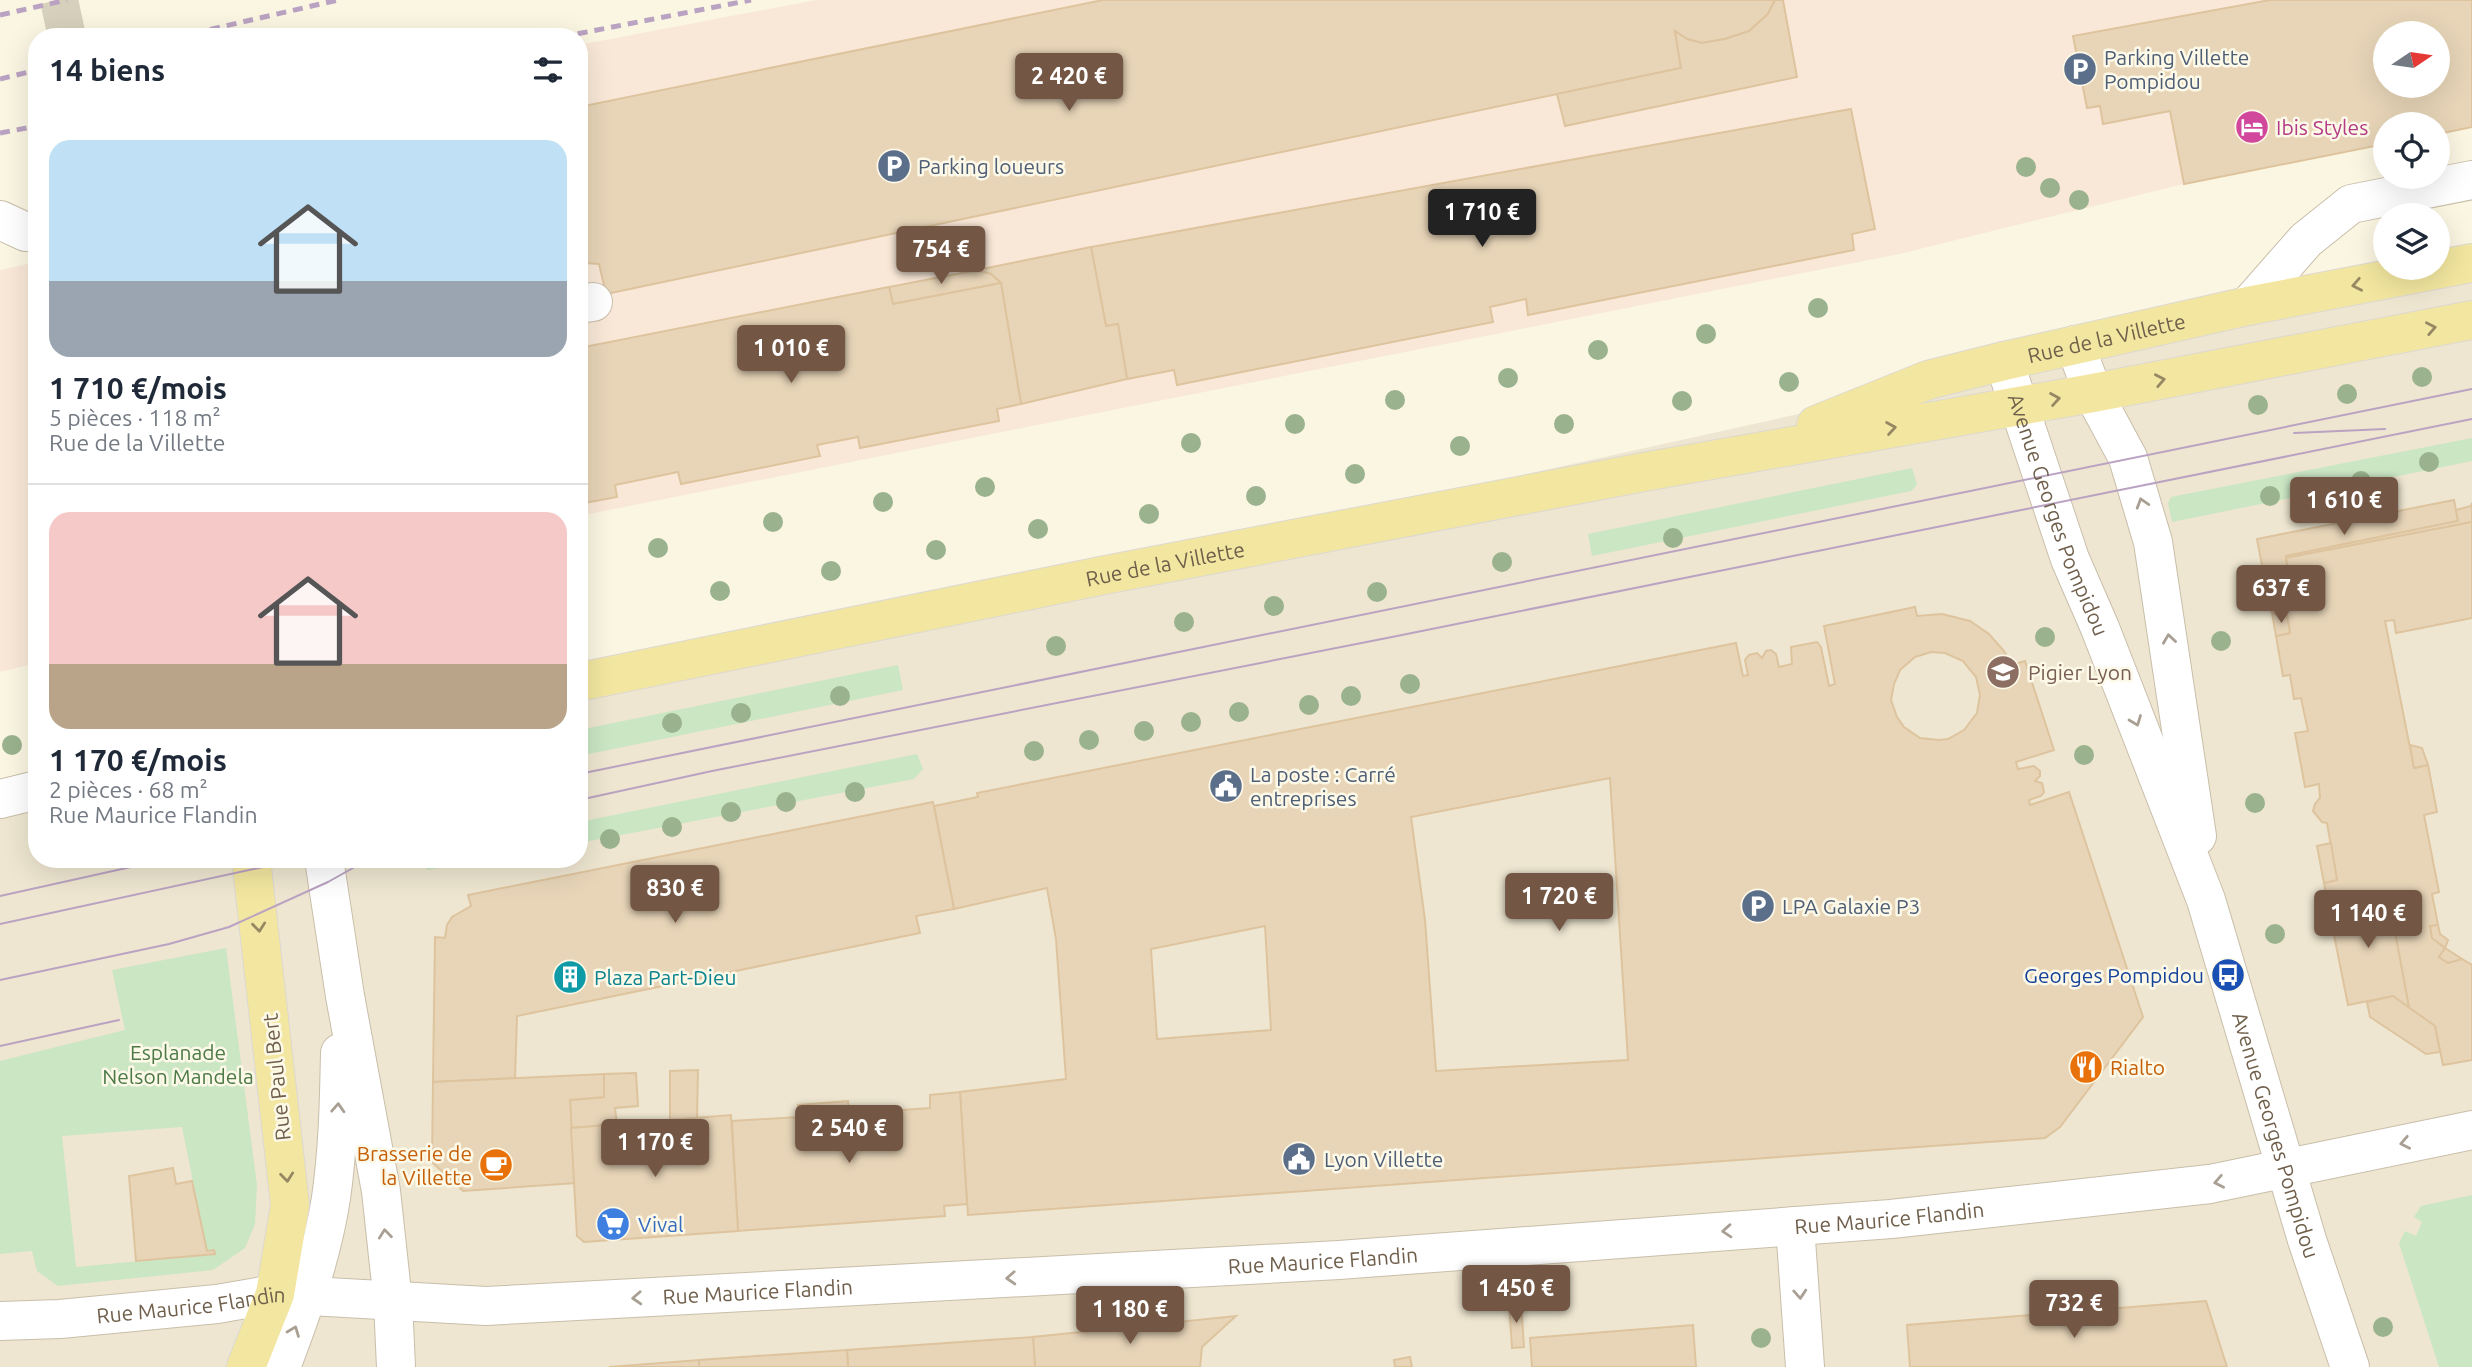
<!DOCTYPE html>
<html lang="fr">
<meta charset="utf-8">
<style>
:root{--surface:#fff;--page:#f6f6f7;--text:#1f2937;--muted:#747a83;--line:#e0e1e3;--accent:#735643}
body{margin:0;font-family:Ubuntu,sans-serif;background:var(--page);color:var(--text);height:100vh;display:flex;flex-direction:column;font-size:26px;white-space:nowrap}
*{box-sizing:border-box;margin:0}
p{font-size:23px;color:var(--muted)}
.icon{flex:none;width:38px;height:38px;fill:none;stroke:currentColor;stroke-width:2;stroke-linecap:round;stroke-linejoin:round}
.map{position:relative;flex:1;overflow:hidden}
.side{position:absolute;left:28px;top:28px;width:560px;height:840px;display:flex;flex-direction:column;background:var(--surface);border-radius:28px;box-shadow:0 7px 28px #0002}
.side>*{flex:none}
.needle{width:46px;rotate:77deg}
.controls{position:absolute;left:2373px;top:21px;display:grid;gap:14px}
.controls a{display:grid;place-items:center;width:77px;height:77px;border-radius:50%;background:var(--surface);box-shadow:0 7px 28px #0002;font-size:35px}
.price{position:absolute;translate:-50% -60px;padding:0 16px;border-radius:7px;background:var(--accent);color:#fff;font-size:23px;line-height:46px;filter:drop-shadow(0 2px 4px #0008)}
.price::after{content:'';position:absolute;left:50%;top:42px;width:21px;height:16px;margin-left:-10px;background:inherit;clip-path:polygon(0 0,100% 0,50% 100%)}
.price.selected{background:#222;color:#fff}
ul{padding:0;list-style:none}
li{display:grid;align-content:center;gap:14px;height:371px;padding:0 21px}
li+li{border-top:2px solid var(--line)}
li span{display:grid;place-items:center;height:217px;border-radius:21px;color:#555}
li>.icon{margin-inline-start:auto}
span .icon{width:126px;height:126px;fill:#fffc;stroke-width:1}
li b{font-size:30px}
h2{display:flex;justify-content:space-between;align-items:center;height:84px;padding:0 21px;font-size:30px}
.map>svg:first-child{display:block}
</style>
<div class="map">
<svg width="2472" height="1367" viewBox="0 0 2472 1367">
<rect width="100%" height="100%" fill="#faf6e2"/>
<path fill="#eee6d0" d="M2472,265v1102h-2472v-553l37,-8v53h542v-175z"/>
<g fill="#f9e8d7" fill-rule="evenodd">
<path d="M816,0h1656v127l-34,7v-10h-53v20l-201,40 -285,70 -1320,262v-471zM2385,33h53v53h-53z"/>
<path d="M37,262v401l-37,9v-402z"/>
</g>
<g fill="#cae6c3" fill-rule="evenodd">
<path d="M2472,438v23l-300,61 -4,-19 3,-6z"/>
<path d="M1912,468l5,17 -6,6 -319,65 -4,-22z"/>
<path d="M898,665l5,25 -324,66v-26z"/>
<path d="M917,754l6,15 -9,10 -335,64v-21z"/>
<path d="M424,859h68l-65,11z"/>
<path d="M226,948l31,237 -2,39 -10,24 -32,22 -155,16 -21,-15 -5,-20 -32,3v-193l125,-31 -13,-60zM182,1127l25,124 7,-1 1,4 -139,13 -14,-131z"/>
<path d="M2472,1195v172h-33l-40,-124 6,-12 11,5 6,-14 -8,-5 7,-11z"/>
</g>
<g fill="#e8d5b8" stroke="#dec49e" stroke-width="2" fill-rule="evenodd">
<path d="M1103,0h672l-7,14 -19,17 -24,8 -23,4 -15,-4 -12,-8 6,37 -1075,226 -7,-30 -14,-1 -6,7v-163z"/>
<path d="M1775,0h8l14,77 -232,49 -8,-32 124,-26 -6,-37 12,8 15,4 23,-4 24,-8 19,-17z"/>
<path d="M2270,0h202v127l-34,7v-10h-53v20l-201,40 -14,-73 -67,13 -3,-18 -13,2 -14,-72zM2385,33h53v53h-53z"/>
<path d="M1851,109l24,120 -23,5 2,16 -326,65 -2,-16 -36,8 3,15 -316,63 -3,-15 -47,9 -9,-55 -12,2 -15,-79z"/>
<path d="M1091,247l15,79 12,-2 9,55 -106,25 -20,-121 -10,-9 -14,-4z"/>
<path d="M977,270l14,4 10,9 -108,21 -4,-17z"/>
<path d="M1001,283l20,121 -24,5 2,12 -139,27 -2,-11 -41,8 3,11 -139,28 -3,-12 -63,13 2,12 -38,7v-156l310,-61 4,17z"/>
<path d="M2454,500l4,21 -172,35 5,32 -24,4 -10,-53z"/>
<path d="M2472,503v19l-186,36v-2l172,-35 -2,-11 15,-4z"/>
<path d="M2472,522v96l-76,15 -2,-13 -9,1 29,147 14,-3 9,47 -13,3 15,77 -7,2 6,31 -8,1 2,12 13,10 -6,9 9,6 14,-4 10,6v95l-29,5 -8,-39 -26,-18 -21,-114 -60,11 -4,-22 13,-3 -10,-57 -5,-1 -9,-11 2,-7 5,-6 -1,-14 -14,3 -10,-54 13,-2 -7,-33 -7,1 -4,-24 -7,1 -7,-40 14,-3 -3,-17 -5,2 -10,-5 -5,-21 24,-4 -5,-30z"/>
<path d="M1915,607l2,9 25,-2 28,7 19,13 15,17 7,14 14,-4 29,89 -38,12 2,7 16,-3 6,5v5l-5,5 7,2 2,9 -3,4 -12,4 1,5 39,-13 74,225 -83,110 -15,11 -1077,77 -8,-123 106,-13 -10,-140 -9,-51 -93,21 -20,-103 44,-9 -1,-4 759,-150 7,33 5,-1 -3,-15 4,-5 8,-2 5,5 4,-7 5,-1 5,4 3,13 13,-3 -1,-17 26,-5 4,5 8,39 6,-2 -11,-58zM1931,652l14,1 18,8 13,16 4,18 -3,18 -13,17 -16,9 -9,1 -19,-2 -16,-11 -7,-10 -6,-17 3,-16 6,-14 15,-13zM1610,778l18,282 -192,11 -11,-151 -14,-103zM1265,926l6,104 -114,9 -6,-90z"/>
<path d="M2272,613l10,5 5,-2 3,17 -14,3z"/>
<path d="M2410,745l12,3 6,17 -14,3z"/>
<path d="M933,802l21,107 -38,7 4,17 -403,83 -2,62 -82,4 2,-145 10,1 2,-13 5,-8 19,-11 -3,-11z"/>
<path d="M2331,843l6,37 -13,3 -7,-37z"/>
<path d="M2388,894l21,114 -16,-12 -45,9 -20,-100z"/>
<path d="M2438,925l2,9 8,6 -3,8 -13,-10 -2,-12z"/>
<path d="M2445,948l17,11 -14,4 -9,-6z"/>
<path d="M2393,996l42,30 5,26 -14,2 -56,-37 -3,-15z"/>
<path d="M698,1070l-1,48 -27,2v-49z"/>
<path d="M636,1073l2,33 -23,2 2,16 -46,4 -1,-28 34,-3v-23z"/>
<path d="M604,1074v23l-34,3 5,83 -112,8 -31,-29 1,-80z"/>
<path d="M960,1092l7,112 -23,2 1,10 -207,15 -6,-110 67,-4 -1,-12 50,-4 1,13 81,-6v-13z"/>
<path d="M731,1115l7,116 -154,11 -7,-6 -6,-108z"/>
<path d="M173,1168l3,16 16,-3 15,70 7,-1 1,4 -79,7 -7,-85z"/>
<path d="M2206,1301l21,66h-317l-3,-42z"/>
<path d="M1509,1302h12l3,45 -12,1z"/>
<path d="M1236,1316l-34,31 -2,20h-165l-2,-30z"/>
<path d="M1693,1325l3,42h-164l-2,-29z"/>
<path d="M1033,1337l2,30h-187l-1,-17z"/>
<path d="M847,1350l1,17h-149v-7z"/>
<path d="M1410,1357l2,10h-17l-1,-7z"/>
<path d="M699,1360v7h-90z"/>
</g>
<g fill="none" stroke-linecap="round" stroke-linejoin="round">
<path stroke="#d7d0bc" stroke-width="38" stroke-dasharray="38 19" stroke-linecap="butt" d="M59,0l8,37"/>
<g stroke="#c9beaa" stroke-width="40">
<g id="minor">
<path d="M0,220l26,12 11,-2"/>
<path d="M579,304l14,-2"/>
<path d="M2248,306l58,-66 45,-36 121,-24"/>
<path d="M2075,345l18,48 35,65 25,84 44,294"/>
<path id="s1" d="M2004,361l66,198 30,69 106,272 101,340 43,127"/>
<path d="M0,799l37,-9"/>
<path d="M324,859l21,137 36,195 12,111 3,65"/>
<path d="M1795,1226l10,141"/>
<path id="s2" d="M0,1321l60,-2 115,-11 42,-4 58,-10 211,12 853,-46 552,-41 319,-35 262,-54"/>
<path d="M281,1367c21,-55 41,-111 50,-169 7,-48 8,-97 9,-145"/>
</g>
</g>
<g stroke="#dcd9d4" stroke-width="40">
<g id="major">
<path id="s3" d="M1816,425l112,-45 76,-19 244,-55 224,-43"/>
<path id="s4" d="M579,682l526,-107 544,-104 444,-78 379,-73"/>
<path d="M246,1367l29,-73 15,-89 -39,-346"/>
</g>
</g>
<use href="#minor" stroke="#fff" stroke-width="38"/>
<use href="#major" stroke="#f3e6a0" stroke-width="38"/>
<g stroke="#baa3c2" stroke-width="2">
<path d="M2294,433l91,-4"/>
<path d="M579,774l1893,-385"/>
<path d="M579,800l133,-29 680,-134 1080,-218"/>
<path d="M0,896l167,-37"/>
<path d="M0,924l300,-65"/>
<path d="M0,980l169,-36 60,-17 99,-45 41,-23"/>
<path d="M0,1046l119,-26"/>
</g>
<g stroke="#baa3c2" stroke-width="5" stroke-dasharray="10 7" stroke-linecap="butt">
<path d="M0,15l67,-15"/>
<path d="M177,37l161,-37"/>
<path d="M561,37l190,-37"/>
<path d="M0,79l37,-9"/>
<path d="M0,133l37,-7"/>
</g>
</g>
<g fill="#9ab28d">
<circle cx="2026" cy="167" r="10"/>
<circle cx="2050" cy="188" r="10"/>
<circle cx="2079" cy="200" r="10"/>
<circle cx="1818" cy="308" r="10"/>
<circle cx="1706" cy="334" r="10"/>
<circle cx="1598" cy="350" r="10"/>
<circle cx="2422" cy="377" r="10"/>
<circle cx="1508" cy="378" r="10"/>
<circle cx="1789" cy="382" r="10"/>
<circle cx="2347" cy="394" r="10"/>
<circle cx="1395" cy="400" r="10"/>
<circle cx="1682" cy="401" r="10"/>
<circle cx="2258" cy="405" r="10"/>
<circle cx="1295" cy="424" r="10"/>
<circle cx="1564" cy="424" r="10"/>
<circle cx="1191" cy="443" r="10"/>
<circle cx="1460" cy="446" r="10"/>
<circle cx="2429" cy="462" r="10"/>
<circle cx="1355" cy="474" r="10"/>
<circle cx="2361" cy="481" r="10"/>
<circle cx="985" cy="487" r="10"/>
<circle cx="1256" cy="496" r="10"/>
<circle cx="2270" cy="496" r="10"/>
<circle cx="883" cy="502" r="10"/>
<circle cx="1149" cy="514" r="10"/>
<circle cx="773" cy="522" r="10"/>
<circle cx="1038" cy="529" r="10"/>
<circle cx="1673" cy="538" r="10"/>
<circle cx="658" cy="548" r="10"/>
<circle cx="936" cy="550" r="10"/>
<circle cx="1502" cy="562" r="10"/>
<circle cx="831" cy="571" r="10"/>
<circle cx="720" cy="591" r="10"/>
<circle cx="1377" cy="592" r="10"/>
<circle cx="1274" cy="606" r="10"/>
<circle cx="1184" cy="622" r="10"/>
<circle cx="2045" cy="637" r="10"/>
<circle cx="2221" cy="641" r="10"/>
<circle cx="1056" cy="646" r="10"/>
<circle cx="1410" cy="684" r="10"/>
<circle cx="840" cy="696" r="10"/>
<circle cx="1351" cy="696" r="10"/>
<circle cx="1309" cy="705" r="10"/>
<circle cx="1239" cy="712" r="10"/>
<circle cx="741" cy="713" r="10"/>
<circle cx="1191" cy="722" r="10"/>
<circle cx="672" cy="723" r="10"/>
<circle cx="1144" cy="731" r="10"/>
<circle cx="1089" cy="740" r="10"/>
<circle cx="12" cy="745" r="10"/>
<circle cx="1034" cy="751" r="10"/>
<circle cx="2084" cy="755" r="10"/>
<circle cx="855" cy="792" r="10"/>
<circle cx="786" cy="802" r="10"/>
<circle cx="2255" cy="803" r="10"/>
<circle cx="731" cy="812" r="10"/>
<circle cx="672" cy="827" r="10"/>
<circle cx="610" cy="839" r="10"/>
<circle cx="2275" cy="934" r="10"/>
<circle cx="2383" cy="1327" r="10"/>
<circle cx="1761" cy="1338" r="10"/>
</g>
<defs><path id="oneway-chevron" d="M-2-3.5L2.5 0L-2 3.5" fill="none" stroke-width="1.6" stroke-linecap="round" stroke-linejoin="round" transform="scale(1.75)"/></defs>
<g stroke="#978864">
<use href="#oneway-chevron" transform="translate(2357 285) rotate(169)"/>
<use href="#oneway-chevron" transform="translate(2431 328) rotate(-11)"/>
<use href="#oneway-chevron" transform="translate(2160 380) rotate(-11)"/>
<use href="#oneway-chevron" transform="translate(2055 399) rotate(-9)"/>
<use href="#oneway-chevron" transform="translate(1891 428) rotate(-9)"/>
<use href="#oneway-chevron" transform="translate(259 927) rotate(84)"/>
<use href="#oneway-chevron" transform="translate(287 1177) rotate(84)"/>
</g>
<g stroke="#a99f93">
<use href="#oneway-chevron" transform="translate(2142 503) rotate(-107)"/>
<use href="#oneway-chevron" transform="translate(2169 639) rotate(-98)"/>
<use href="#oneway-chevron" transform="translate(2136 721) rotate(69)"/>
<use href="#oneway-chevron" transform="translate(338 1108) rotate(-87)"/>
<use href="#oneway-chevron" transform="translate(2405 1143) rotate(169)"/>
<use href="#oneway-chevron" transform="translate(2219 1182) rotate(169)"/>
<use href="#oneway-chevron" transform="translate(1727 1231) rotate(176)"/>
<use href="#oneway-chevron" transform="translate(385 1234) rotate(-96)"/>
<use href="#oneway-chevron" transform="translate(1011 1278) rotate(177)"/>
<use href="#oneway-chevron" transform="translate(1800 1294) rotate(86)"/>
<use href="#oneway-chevron" transform="translate(637 1298) rotate(177)"/>
<use href="#oneway-chevron" transform="translate(294 1331) rotate(-69)"/>
</g>
<defs>
<g id="parking-disc" transform="scale(1.75)"><circle r="9.5" fill="#5c6f8a" stroke="#fdf9e8"/><path d="M-3.5-5.5H1a3.5 3.5 0 0 1 0 7H-1V5.5H-3.5ZM-1-3.4V-.6H.8a1.4 1.4 0 0 0 0-2.8Z" fill="#fff"/></g>
<g id="hotel-disc" transform="scale(1.75)"><circle r="9.5" fill="#d1479c" stroke="#fdf9e8"/><path d="M-6-4.5h1.5V1H6V5H4.5V3h-9V5H-6ZM-4 0a1.8 1.8 0 1 1 3.6 0ZM.5 0V-2.5h3Q6-2.5 6 0Z" fill="#fff"/></g>
<g id="university-disc" transform="scale(1.75)"><circle r="9.5" fill="#8d6e63" stroke="#fdf9e8"/><path d="M0-5L7-2L0 1L-7-2ZM-4 1L0 2.5L4 1V4Q0 6-4 4Z" fill="#fff"/></g>
<g id="civic-disc" transform="scale(1.75)"><circle r="9.5" fill="#5c6f8a" stroke="#fdf9e8"/><path d="M-.6-6.5H3V-4.5H.6V-3L4-1V1h2V6H-6V1h2V-1L-.6-3ZM-1.2 2.5V6h2.4V2.5Z" fill="#fff"/></g>
<g id="bus-disc" transform="scale(1.75)"><circle r="9.5" fill="#1a4fb4" stroke="#fdf9e8"/><path d="M-5-6H5V4H4V6H2V4H-2V6H-4V4H-5ZM-3.5-4V0h7V-4ZM-3.5 1.2v1.5H-2V1.2ZM2 1.2v1.5H3.5V1.2Z" fill="#fff"/></g>
<g id="building-disc" transform="scale(1.75)"><circle r="9.5" fill="#0f9aa8" stroke="#fdf9e8"/><path d="M-4-6H4V6H1V3H-1V6H-4ZM-2.5-4.3h1.7v1.8h-1.7ZM.8-4.3h1.7v1.8H.8ZM-2.5-1h1.7V.8h-1.7ZM.8-1h1.7V.8H.8Z" fill="#fff"/></g>
<g id="restaurant-disc" transform="scale(1.75)"><circle r="9.5" fill="#e8710a" stroke="#fdf9e8"/><path d="M-5-6h1v4h1v-4h1v4h1v-4h1v5L-1.5 .5V6h-2V.5L-5-1ZM5-6V6H3V1.5H1.5Q1.5-4 5-6Z" fill="#fff"/></g>
<g id="cafe-disc" transform="scale(1.75)"><circle r="9.5" fill="#e8710a" stroke="#fdf9e8"/><path d="M-5.5-4.5H6V0H3Q3 3.5 0 3.5H-2.5Q-5.5 3.5-5.5 0ZM3-3.2v2h1.7v-2ZM-6 4.5H4V6H-6Z" fill="#fff"/></g>
<g id="supermarket-disc" transform="scale(1.75)"><circle r="9.5" fill="#3f7fe0" stroke="#fdf9e8"/><path d="M-6-5.5h2.5l.6 2H6L4.5 2H-2.5L-4.4-4H-6ZM-1.5 3.2a1.3 1.3 0 1 0 .1 0ZM3 3.2a1.3 1.3 0 1 0 .1 0Z" fill="#fff"/></g>
</defs>
<g fill-rule="evenodd">
<use href="#parking-disc" x="2080" y="69"/>
<use href="#hotel-disc" x="2252" y="127"/>
<use href="#parking-disc" x="894" y="166"/>
<use href="#university-disc" x="2003" y="672"/>
<use href="#civic-disc" x="1226" y="786"/>
<use href="#parking-disc" x="1758" y="906"/>
<use href="#bus-disc" x="2228" y="975"/>
<use href="#building-disc" x="570" y="977"/>
<use href="#restaurant-disc" x="2086" y="1067"/>
<use href="#civic-disc" x="1299" y="1159"/>
<use href="#cafe-disc" x="496" y="1165"/>
<use href="#supermarket-disc" x="613" y="1224"/>
</g>
<g text-anchor="middle" dominant-baseline="central" stroke-width="5" stroke-linejoin="round" paint-order="stroke">
<g font-size="21" fill="#4e5e75" stroke="#fdf9e8" text-anchor="start">
<text x="2104" y="57">Parking Villette<tspan x="2104" dy="24">Pompidou</tspan></text>
<text x="918" y="166">Parking loueurs</text>
<text x="1250" y="774">La poste : Carré<tspan x="1250" dy="24">entreprises</tspan></text>
<text x="1782" y="906">LPA Galaxie P3</text>
<text x="1324" y="1159">Lyon Villette</text>
</g>
<g font-size="21" fill="#b23c85" stroke="#fdf9e8" text-anchor="start">
<text x="2276" y="127">Ibis Styles</text>
</g>
<g font-size="21" fill="#6f5f4b" stroke="#fdf9e8">
<text stroke="none"><textPath href="#s3" startOffset="304">Rue de la Villette</textPath></text>
<text stroke="none"><textPath href="#s1" startOffset="163">Avenue Georges Pompidou</textPath></text>
<text stroke="none"><textPath href="#s4" startOffset="598">Rue de la Villette</textPath></text>
<text transform="translate(276 1077) rotate(-96)">Rue Paul Bert</text>
<text stroke="none"><textPath href="#s1" startOffset="821">Avenue Georges Pompidou</textPath></text>
<text stroke="none"><textPath href="#s2" startOffset="1894">Rue Maurice Flandin</textPath></text>
<text stroke="none"><textPath href="#s2" startOffset="1326">Rue Maurice Flandin</textPath></text>
<text stroke="none"><textPath href="#s2" startOffset="760">Rue Maurice Flandin</textPath></text>
<text stroke="none"><textPath href="#s2" startOffset="192">Rue Maurice Flandin</textPath></text>
</g>
<g font-size="21" fill="#785e54" stroke="#fdf9e8" text-anchor="start">
<text x="2028" y="672">Pigier Lyon</text>
</g>
<g font-size="21" fill="#164399" stroke="#fdf9e8" text-anchor="end">
<text x="2204" y="975">Georges Pompidou</text>
</g>
<g font-size="21" fill="#0d838f" stroke="#fdf9e8" text-anchor="start">
<text x="594" y="977">Plaza Part-Dieu</text>
</g>
<g font-size="21" fill="#4c7a47" stroke="#fdf9e8">
<text x="178" y="1052">Esplanade<tspan x="178" dy="24">Nelson Mandela</tspan></text>
</g>
<g font-size="21" fill="#c56008" stroke="#fdf9e8" text-anchor="start">
<text x="2110" y="1067">Rialto</text>
<text x="472" y="1153" text-anchor="end">Brasserie de<tspan x="472" dy="24">la Villette</tspan></text>
</g>
<g font-size="21" fill="#366cbe" stroke="#fdf9e8" text-anchor="start">
<text x="638" y="1224">Vival</text>
</g>
</g>
</svg>
<div class="controls">
<a><svg class="needle" viewBox="-14 -14 28 28"><path d="M0-13l5 13h-10z" fill="#e53935"/><path d="M0 13l5-13h-10z" fill="#747a83"/></svg></a>
<a><svg class="icon" aria-label="locate" viewBox="0 0 24 24"><circle cx="12" cy="12" r="6"/><path d="M12 2v4M12 18v4M2 12h4M18 12h4"/></svg></a>
<a><svg class="icon" aria-label="layers" viewBox="0 0 24 24"><path d="M12 4l9 5-9 5-9-5zM3 14l9 5 9-5"/></svg></a>
</div>
<b class="price" style="left:1069px;top:113px">2 420 €</b>
<b class="price selected" style="left:1482px;top:249px">1 710 €</b>
<b class="price" style="left:941px;top:286px">754 €</b>
<b class="price" style="left:791px;top:385px">1 010 €</b>
<b class="price" style="left:2344px;top:537px">1 610 €</b>
<b class="price" style="left:2281px;top:625px">637 €</b>
<b class="price" style="left:675px;top:925px">830 €</b>
<b class="price" style="left:1559px;top:933px">1 720 €</b>
<b class="price" style="left:2368px;top:950px">1 140 €</b>
<b class="price" style="left:849px;top:1165px">2 540 €</b>
<b class="price" style="left:655px;top:1179px">1 170 €</b>
<b class="price" style="left:1516px;top:1325px">1 450 €</b>
<b class="price" style="left:2074px;top:1340px">732 €</b>
<b class="price" style="left:1130px;top:1346px">1 180 €</b>
<section class="side">
<h2>14 biens<svg class="icon" aria-label="filters" viewBox="0 0 24 24"><path d="M4 7h16M4 17h16"/><circle cx="9" cy="7" r="2"/><circle cx="15" cy="17" r="2"/></svg></h2>
<ul>
<li><span style="background:linear-gradient(#bfe0f5 65%,#9aa5b1 0)"><svg class="icon" aria-label="home" viewBox="0 0 24 24"><path d="M3 11l9-7 9 7M6 9v11h12V9"/></svg></span><div><b>1 710 €/mois</b><p>5 pièces · 118 m²</p><p>Rue de la Villette</p></div></li>
<li><span style="background:linear-gradient(#f6c9c9 70%,#b9a48a 0)"><svg class="icon" aria-label="home" viewBox="0 0 24 24"><path d="M3 11l9-7 9 7M6 9v11h12V9"/></svg></span><div><b>1 170 €/mois</b><p>2 pièces · 68 m²</p><p>Rue Maurice Flandin</p></div></li>
</ul>
</section>
</div>
